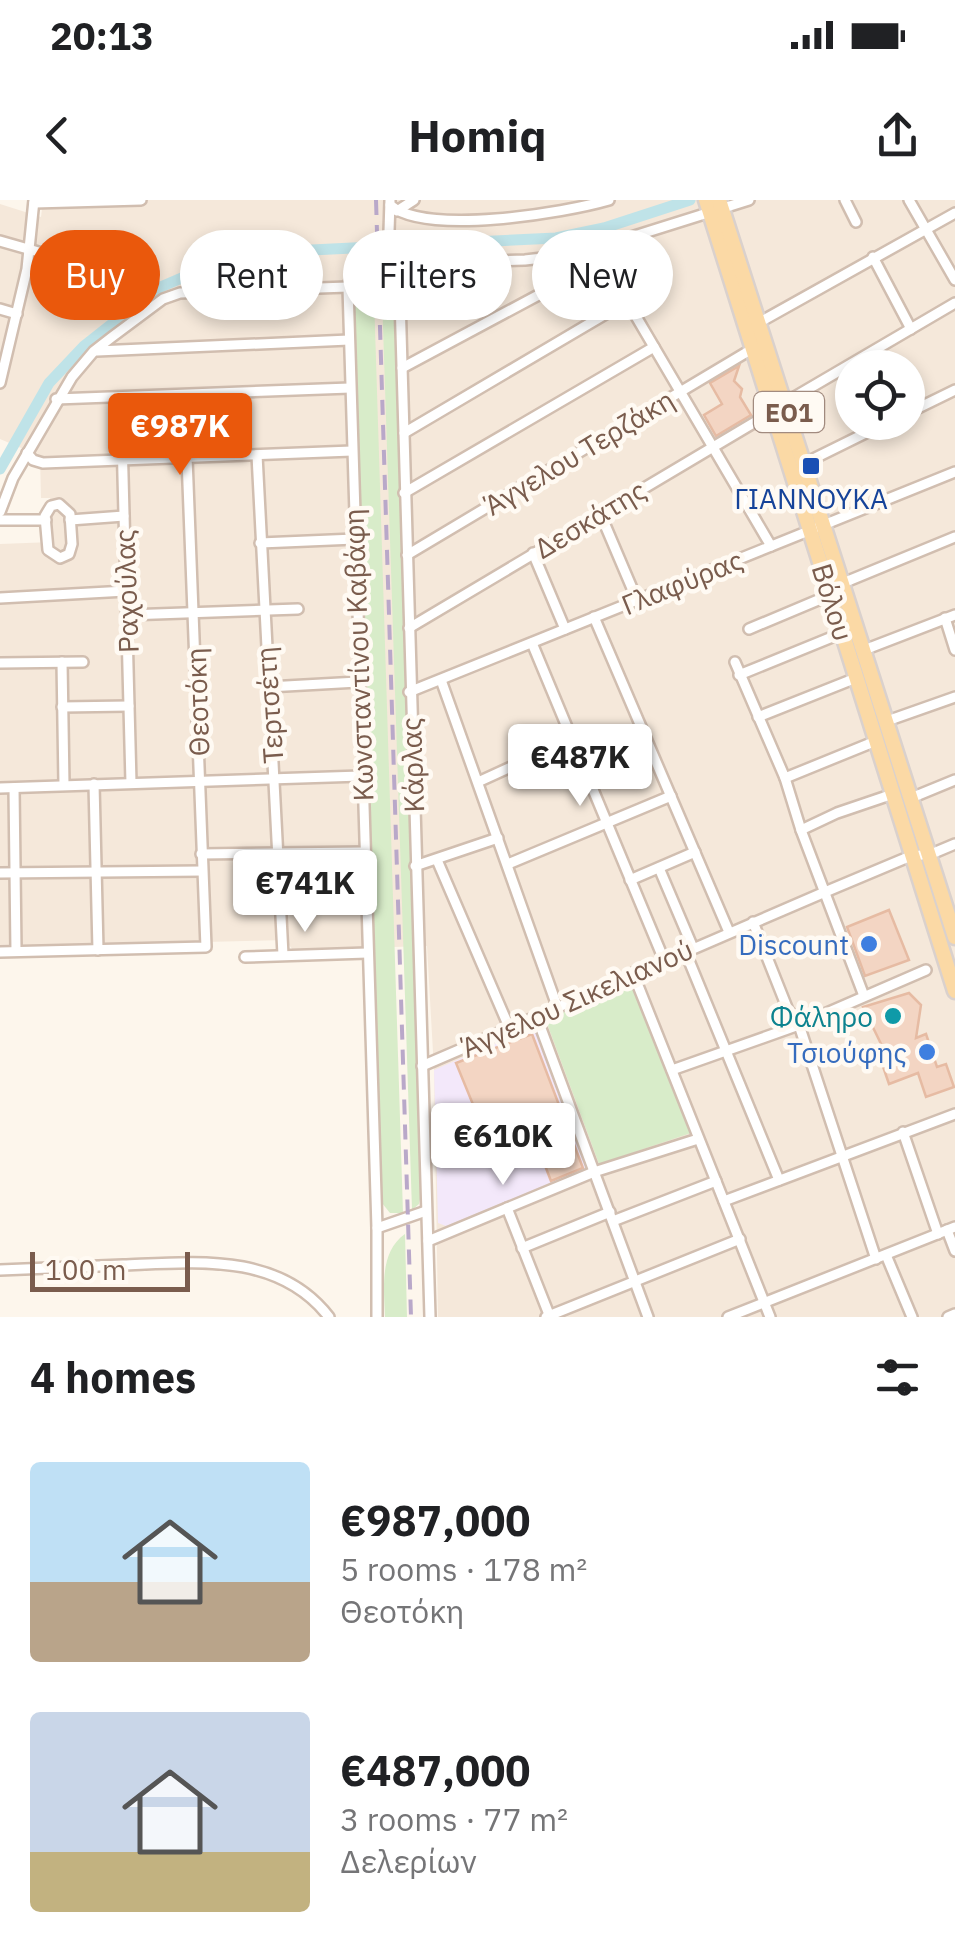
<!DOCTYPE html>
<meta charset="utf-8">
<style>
:root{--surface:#fff;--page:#f6f6f6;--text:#202124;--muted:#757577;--accent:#ea580c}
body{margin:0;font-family:"IBM Plex Sans",sans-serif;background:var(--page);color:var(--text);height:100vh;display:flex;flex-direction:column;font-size:38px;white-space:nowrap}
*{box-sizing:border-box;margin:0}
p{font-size:32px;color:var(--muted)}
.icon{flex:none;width:55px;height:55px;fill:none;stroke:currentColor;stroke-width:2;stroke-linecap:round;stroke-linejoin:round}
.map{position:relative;height:1117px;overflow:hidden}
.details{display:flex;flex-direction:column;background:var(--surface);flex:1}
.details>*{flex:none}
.guide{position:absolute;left:30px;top:30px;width:895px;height:90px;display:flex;gap:20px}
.fabs{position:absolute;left:835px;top:150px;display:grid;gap:20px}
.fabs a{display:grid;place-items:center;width:90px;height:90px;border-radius:50%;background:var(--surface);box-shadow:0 5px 15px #0003;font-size:50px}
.scale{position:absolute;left:30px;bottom:25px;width:160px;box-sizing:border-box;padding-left:10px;border:5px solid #7a5c4d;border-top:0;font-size:28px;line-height:35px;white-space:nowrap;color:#7a5c4d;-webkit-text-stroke:8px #fffaf3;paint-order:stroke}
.price{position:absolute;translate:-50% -85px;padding:0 22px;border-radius:10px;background:#fff;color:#222;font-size:32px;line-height:65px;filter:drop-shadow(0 2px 5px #0008)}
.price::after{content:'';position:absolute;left:50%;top:60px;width:30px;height:22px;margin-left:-15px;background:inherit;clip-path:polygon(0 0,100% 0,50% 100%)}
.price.active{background:var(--accent);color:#fff}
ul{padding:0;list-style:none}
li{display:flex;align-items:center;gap:30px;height:250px;padding:0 30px}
li span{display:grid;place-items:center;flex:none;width:280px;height:200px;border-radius:10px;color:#555}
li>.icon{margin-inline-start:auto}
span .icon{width:120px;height:120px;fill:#fffc;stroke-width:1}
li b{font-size:42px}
h2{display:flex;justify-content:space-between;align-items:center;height:120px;padding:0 30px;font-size:42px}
.pill{padding:0 35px;border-radius:45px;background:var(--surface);box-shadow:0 5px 15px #0003;font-size:35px;line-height:90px}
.pill.active{background:var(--accent);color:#fff}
.status{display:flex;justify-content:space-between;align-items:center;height:70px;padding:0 50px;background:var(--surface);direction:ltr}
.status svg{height:28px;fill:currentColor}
header{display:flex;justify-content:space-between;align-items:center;height:130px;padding:0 30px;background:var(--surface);font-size:45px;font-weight:700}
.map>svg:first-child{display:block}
</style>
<div class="status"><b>20:13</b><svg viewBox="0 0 49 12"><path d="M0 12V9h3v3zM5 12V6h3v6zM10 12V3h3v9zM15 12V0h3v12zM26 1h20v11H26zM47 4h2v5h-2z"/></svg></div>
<header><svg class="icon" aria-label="back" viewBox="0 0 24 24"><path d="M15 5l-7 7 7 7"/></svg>Homiq<svg class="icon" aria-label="share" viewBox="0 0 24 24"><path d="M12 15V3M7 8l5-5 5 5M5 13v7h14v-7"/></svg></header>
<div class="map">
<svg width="955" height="1117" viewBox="0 0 955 1117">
<rect width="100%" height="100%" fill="#fdf6ec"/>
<path fill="#f5e8da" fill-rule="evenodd" d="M43,0h912v1117h-517l-4,-247 -7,-124 -134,4 -8,-10 -285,7v-403l52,-2 -2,-44h-9l-1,-42 -40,-17v-235l41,13zM852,168h56v54h-56z"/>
<path fill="#f3e8fa" d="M538,825l51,142 -143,59 -8,-3 -4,-153z"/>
<g fill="#d8ecc9">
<path d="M373,65l30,948h-13l-8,-10 -29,-914c0,-14 8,-20 20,-24z"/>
<path d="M381,65l11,4 4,10 25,915 -2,10 -7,6z"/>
<path d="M630,779l61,154 -92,31 -54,-146z"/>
<path d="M405,1034l2,83h-22c-1,-28 -6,-65 20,-83z"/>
</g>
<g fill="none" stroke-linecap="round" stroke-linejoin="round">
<path stroke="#bfe3e8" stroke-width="11" d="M0,269l49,-86 35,-37 72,-57 65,-28 50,-9 285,-14 48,-10 86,-28"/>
</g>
<g fill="#f3d5c3" stroke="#e6bba3" stroke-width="2.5">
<path d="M739,166l-5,15 8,8 -2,8 11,18 -35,21 -12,-21 18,-11 -12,-21z"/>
<path d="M889,710l20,50 -44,16 -18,-49z"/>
<path d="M909,793l12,12 -5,33 10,-4 11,33 9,-3 8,23 -28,10 -8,-24 -29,11 -11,-32 6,-2 -21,-43z"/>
<path d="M532,834l51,134 -32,13 -22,-57 -41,17 -32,-78z"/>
</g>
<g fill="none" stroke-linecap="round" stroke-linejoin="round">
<g stroke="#d1beb0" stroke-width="14">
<g id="street">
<path d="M390,0l-2,63 11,1 31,1053"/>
<path d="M845,0l11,22"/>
<path d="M909,0l46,80"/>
<path d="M34,3l107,-3"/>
<path d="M390,5c36,31 174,8 219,-5"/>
<path d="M397,11l17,-11"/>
<path d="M0,41l112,32"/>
<path d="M597,50l174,296"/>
<path d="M873,57l38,72"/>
<path d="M399,64l126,-4 52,-6 172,-54"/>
<path d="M0,109l17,5"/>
<path d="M760,122l195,-109"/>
<path d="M97,151l252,-11"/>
<path d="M402,168l200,-107"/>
<path d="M0,183l27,-114 7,-69"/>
<path d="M56,199l294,-11"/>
<path d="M121,199l10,384"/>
<path d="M786,202l169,-99"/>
<path d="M908,213l47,-23"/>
<path d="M404,233l222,-131"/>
<path d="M27,253l6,7 10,3 309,-12"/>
<path d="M257,255l26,500"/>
<path d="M805,263l83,-41"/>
<path d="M404,293l250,-146"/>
<path d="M59,304l11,10 2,30 -3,10 -9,4 -12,-8 -3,-34 6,-10z"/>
<path d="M0,312l13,-34 59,-101 22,-26 18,-14 51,-38 17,-6 168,-6"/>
<path d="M600,313l37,87"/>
<path d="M0,320h46"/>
<path d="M70,320l54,-4"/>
<path d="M260,343l95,-4"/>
<path d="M533,353l32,76"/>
<path d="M407,355l345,-206"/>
<path d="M843,383l112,-46"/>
<path d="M0,398l126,-7"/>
<path d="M127,415l171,-6"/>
<path d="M594,417l135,315"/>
<path d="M945,418l10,32"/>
<path d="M409,428l363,-216"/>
<path d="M749,429l81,-34"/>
<path d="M532,443l132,317"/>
<path d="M864,450l91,-35"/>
<path d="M62,462l2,123"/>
<path d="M735,462l50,116 16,52 63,166"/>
<path d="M0,463l83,-1"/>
<path d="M739,475l103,-42"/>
<path d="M441,480l116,326"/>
<path d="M268,487l90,-5"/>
<path d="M409,492l546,-220"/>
<path d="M62,507l67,-1"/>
<path d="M758,517l98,-39"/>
<path d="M887,521l68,-24"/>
<path d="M785,578l91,-37"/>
<path d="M478,582l94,-43"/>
<path d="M94,584l4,166"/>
<path d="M0,588l361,-12"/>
<path d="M14,588l2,163"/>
<path d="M911,598l44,-18"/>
<path d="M801,630l36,-17 56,-19"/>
<path d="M201,654l163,-2"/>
<path d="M437,660l72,167"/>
<path d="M508,664l163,-68"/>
<path d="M415,666l83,-28"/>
<path d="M659,668l34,80"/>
<path d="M0,673l202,-2"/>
<path d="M630,680l65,-28"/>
<path d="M753,722l35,88 11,15 77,234"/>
<path d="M685,751l94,229"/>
<path d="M0,752l206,-5 -19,-489"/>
<path d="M245,757l122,-4"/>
<path d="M633,773l137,344"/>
<path d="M536,815l112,302"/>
<path d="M422,866l403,-174 81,-34 30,-6 19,-8"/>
<path d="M672,870l127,-45 127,-55"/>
<path d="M903,932l35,102"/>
<path d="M724,1001l231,-87"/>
<path d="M507,1008l43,109"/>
<path d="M613,1021l103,-40"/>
<path d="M377,1028l49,-17"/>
<path d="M947,1030l8,21"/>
<path d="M428,1041l166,-69 104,-33"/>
<path d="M522,1048l88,-36"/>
<path d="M886,1055l26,62"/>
<path d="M0,1070c41,-2 82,-3 123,-5 72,-3 156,-13 206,52"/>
<path d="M377,1117v-89l-29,-941c4,-22 20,-27 40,-24"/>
<path d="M546,1117l194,-78"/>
<path d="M728,1117l227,-90"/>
<path d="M948,1117l7,-3"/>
</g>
</g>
<g stroke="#dad1cd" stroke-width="19">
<g id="primary">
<path d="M706,0l249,791"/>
<path d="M719,0l236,737"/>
</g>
</g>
<use href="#street" stroke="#fff" stroke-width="9"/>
<use href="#primary" stroke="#fbd9a5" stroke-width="14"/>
<path stroke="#b9a8c9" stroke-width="4" stroke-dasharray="15 10" stroke-linecap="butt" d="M376,0l35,1117"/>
</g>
<rect fill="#1a4fb4" stroke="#fffaf3" stroke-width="4" x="801" y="256" width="20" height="20" rx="5"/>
<g fill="#3f7fe0" stroke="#fffaf3" stroke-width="4">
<circle cx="869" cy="744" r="10"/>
<circle cx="927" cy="852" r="10"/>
</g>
<circle fill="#0f9aa8" stroke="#fffaf3" stroke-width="4" cx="893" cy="816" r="10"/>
<g text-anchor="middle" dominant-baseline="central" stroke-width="9" stroke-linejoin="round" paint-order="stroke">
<rect fill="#fffaf3" stroke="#a28b7f" stroke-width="2.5" x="754" y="192" width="70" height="40" rx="8"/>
<g font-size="25" font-weight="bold" fill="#7a5c4d">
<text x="789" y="212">ΕΟ1</text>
</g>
<g font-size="28" fill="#7a5c4d" stroke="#fffaf3">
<text transform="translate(579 252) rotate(-31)">Άγγελου Τερζάκη</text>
<text transform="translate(590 319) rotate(-31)">Δεσκάτης</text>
<text transform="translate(682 382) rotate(-22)">Γλαφύρας</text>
<text transform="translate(126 391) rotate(-92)">Ραχούλας</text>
<text transform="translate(833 402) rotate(73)">Βόλου</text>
<text transform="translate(358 455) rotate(-92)">Κωνσταντίνου Καβάφη</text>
<text transform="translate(197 502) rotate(-92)">Θεοτόκη</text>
<text transform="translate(269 505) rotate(-94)">Τερτσέτη</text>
<text transform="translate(412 565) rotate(-92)">Κάρλας</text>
<text transform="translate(577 798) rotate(-24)">Άγγελου Σικελιανού</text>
</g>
<g font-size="28" fill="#164399" stroke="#fffaf3">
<text x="811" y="298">ΓΙΑΝΝΟΥΚΑ</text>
</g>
<g font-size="28" fill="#366cbe" stroke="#fffaf3" text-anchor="end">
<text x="849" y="744">Discount</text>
<text x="907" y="852">Τσιούφης</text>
</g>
<g font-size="28" fill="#0d838f" stroke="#fffaf3" text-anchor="end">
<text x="873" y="816">Φάληρο</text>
</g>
</g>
</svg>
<div class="fabs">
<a><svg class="icon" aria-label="locate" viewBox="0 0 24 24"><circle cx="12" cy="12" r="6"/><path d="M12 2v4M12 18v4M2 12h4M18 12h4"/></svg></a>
</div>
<div class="scale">100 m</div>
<b class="price active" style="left:180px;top:278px">€987K</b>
<b class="price" style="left:580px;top:609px">€487K</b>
<b class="price" style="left:305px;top:735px">€741K</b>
<b class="price" style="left:503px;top:988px">€610K</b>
<div class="guide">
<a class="pill active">Buy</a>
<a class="pill">Rent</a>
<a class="pill">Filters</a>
<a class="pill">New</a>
</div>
</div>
<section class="details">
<h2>4 homes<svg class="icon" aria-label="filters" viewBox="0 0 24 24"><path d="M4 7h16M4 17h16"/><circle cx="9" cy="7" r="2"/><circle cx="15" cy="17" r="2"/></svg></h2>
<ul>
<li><span style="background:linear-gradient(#bfe0f5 60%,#b9a48a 0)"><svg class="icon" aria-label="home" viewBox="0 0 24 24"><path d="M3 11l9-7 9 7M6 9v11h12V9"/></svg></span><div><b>€987,000</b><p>5 rooms · 178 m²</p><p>Θεοτόκη</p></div></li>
<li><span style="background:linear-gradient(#c9d6e8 70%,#c2b280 0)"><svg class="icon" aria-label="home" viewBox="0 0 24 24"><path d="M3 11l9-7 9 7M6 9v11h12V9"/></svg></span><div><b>€487,000</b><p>3 rooms · 77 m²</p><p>Δελερίων</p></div></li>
</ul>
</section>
